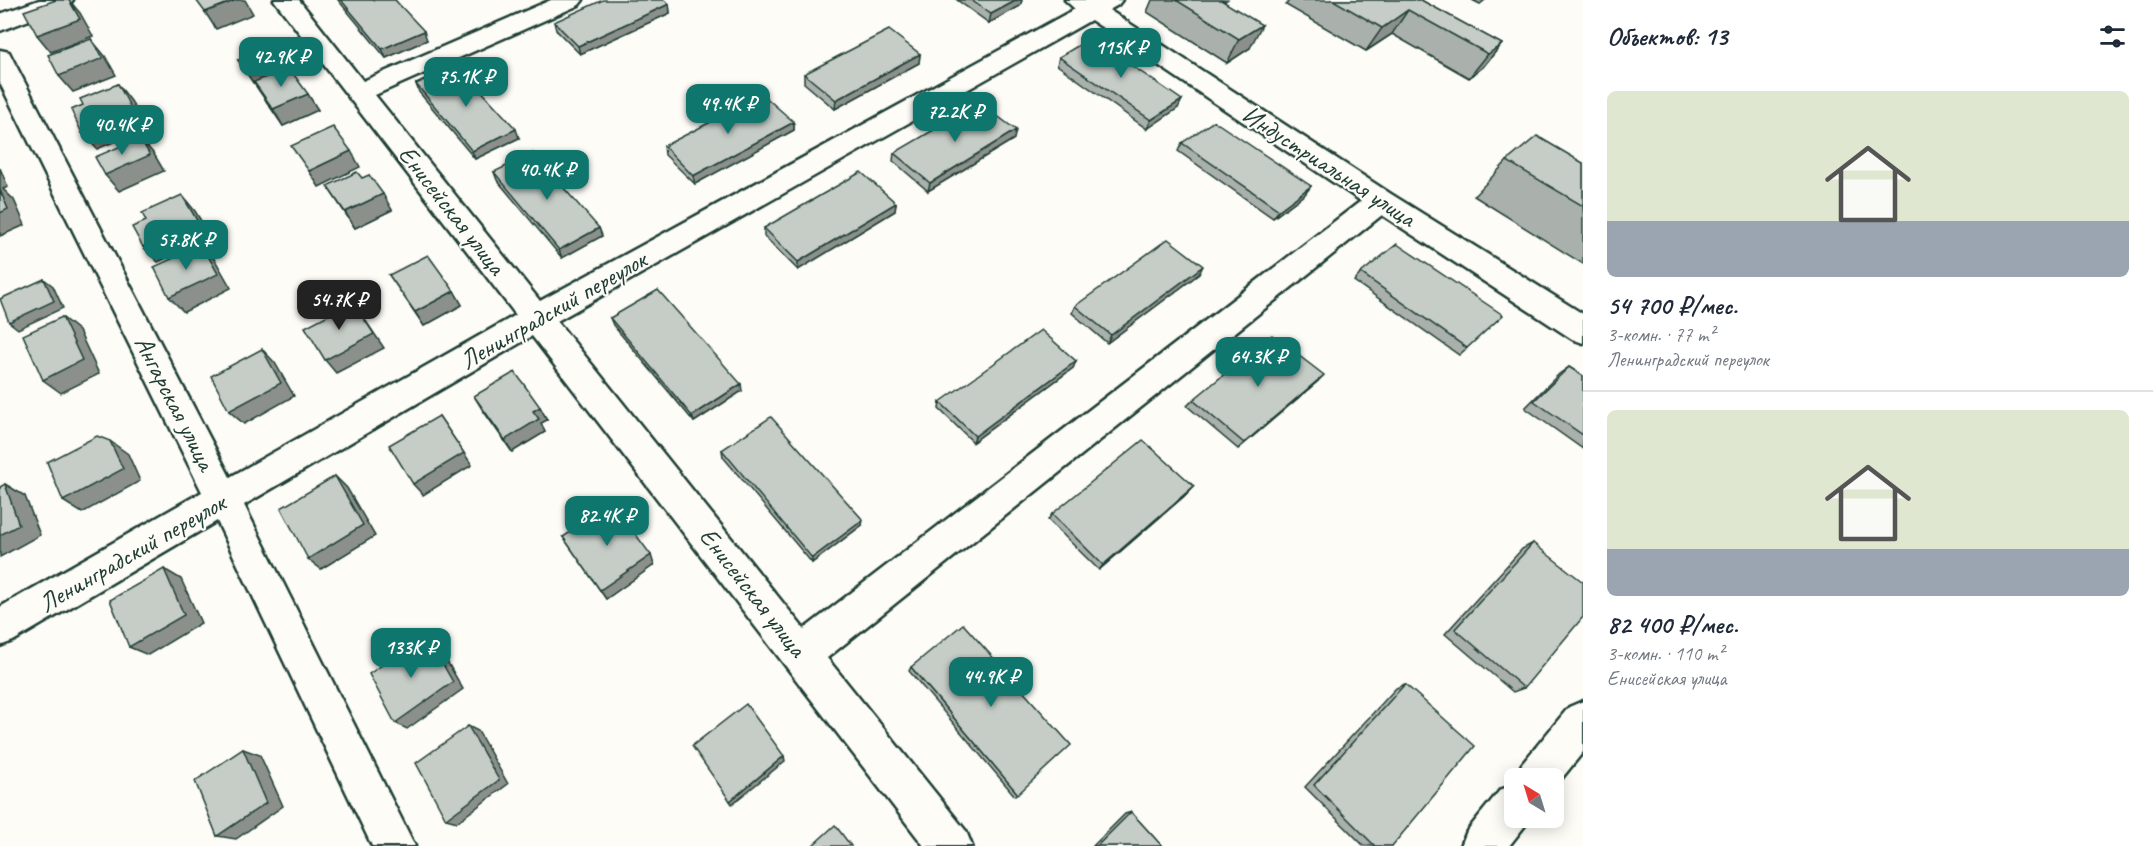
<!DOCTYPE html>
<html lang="ru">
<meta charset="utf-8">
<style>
:root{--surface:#fff;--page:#f6f6f7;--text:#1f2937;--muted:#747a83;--line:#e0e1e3;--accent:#0f766e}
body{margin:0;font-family:Caveat,sans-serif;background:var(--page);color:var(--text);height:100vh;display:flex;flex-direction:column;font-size:22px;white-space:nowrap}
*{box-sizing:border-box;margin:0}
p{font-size:20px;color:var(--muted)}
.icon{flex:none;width:33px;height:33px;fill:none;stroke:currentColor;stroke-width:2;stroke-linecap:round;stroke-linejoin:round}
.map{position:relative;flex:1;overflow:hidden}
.drawer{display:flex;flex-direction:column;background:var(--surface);width:570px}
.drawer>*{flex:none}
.needle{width:39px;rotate:322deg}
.controls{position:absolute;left:1504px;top:768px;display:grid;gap:12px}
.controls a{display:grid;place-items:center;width:60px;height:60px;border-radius:9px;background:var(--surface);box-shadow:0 3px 15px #0003;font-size:30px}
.price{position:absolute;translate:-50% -51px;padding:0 14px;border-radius:12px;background:var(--accent);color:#fff;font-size:20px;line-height:39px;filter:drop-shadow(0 2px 3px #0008)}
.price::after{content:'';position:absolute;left:50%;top:36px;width:18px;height:14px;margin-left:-9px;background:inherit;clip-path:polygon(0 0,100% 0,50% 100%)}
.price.on{background:#222;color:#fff}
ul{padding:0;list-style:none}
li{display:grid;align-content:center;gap:12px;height:318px;padding:0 24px}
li+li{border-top:2px solid var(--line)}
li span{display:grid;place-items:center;height:186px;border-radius:9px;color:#555}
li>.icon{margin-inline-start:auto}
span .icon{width:108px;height:108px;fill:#fffc;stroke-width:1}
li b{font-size:26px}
h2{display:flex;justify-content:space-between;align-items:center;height:72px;padding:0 24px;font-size:26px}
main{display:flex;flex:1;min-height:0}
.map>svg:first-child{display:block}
</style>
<main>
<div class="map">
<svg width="1583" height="846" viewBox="0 0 1583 846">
<rect width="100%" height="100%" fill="#fdfcf7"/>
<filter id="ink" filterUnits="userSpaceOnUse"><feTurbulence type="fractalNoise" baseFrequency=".0167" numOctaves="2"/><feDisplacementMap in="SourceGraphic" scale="12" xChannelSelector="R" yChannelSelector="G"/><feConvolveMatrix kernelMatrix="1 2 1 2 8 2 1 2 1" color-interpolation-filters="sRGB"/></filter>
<g filter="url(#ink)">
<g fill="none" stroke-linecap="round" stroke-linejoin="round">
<g stroke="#1f3d34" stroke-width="5">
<g id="minor">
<path d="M39,0h34l-4,5 -69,26v-17z"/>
<path d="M274,0h25l64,81 188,-81h32l-4,5 -204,90 165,206 535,-292 -10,-9h57l-4,5 -9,5 282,184 192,120v29l-11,-4 -190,-124 -555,443 139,173 6,15h-48l-392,-510 -288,169 171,341h-43l-155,-325 -204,120 -13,5v-39l202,-115 -202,-409v-33l9,2 3,6 218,419 286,-162zM1091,20l270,181 -557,428 -247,-308z"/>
<path d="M1583,701v51l-29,36v-10h-38l6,-14 47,-57z"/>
<path d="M1515,784v34h16l-22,28h-48l6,-15 33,-41z"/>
</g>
</g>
<use href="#minor" fill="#fdfcf7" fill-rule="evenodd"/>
</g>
<g fill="#aab0ab" stroke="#1f3d34" stroke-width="1.5">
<path d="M338,0h57l32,40 -41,18z"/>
<path d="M957,0h65l-2,6 -31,17z"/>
<path d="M1152,0h75l-3,2 26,46 -23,15 -80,-51z"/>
<path d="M1289,0h132l81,44 -19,23 -14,11 -77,-44 -26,17 -80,-46z"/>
<path d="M1472,0h13l-5,4z"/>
<path d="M669,4l1,9 -90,41 -24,-24 -2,-8z"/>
<path d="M920,54l-1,9 -84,46 -31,-26v-9z"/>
<path d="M1059,57l119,51 -31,21 -90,-64z"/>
<path d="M238,60l49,8 31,42 -35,16z"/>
<path d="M416,84l103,54 -44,21 -56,-67z"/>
<path d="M794,122v8l-99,54 -30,-29 -1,-9z"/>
<path d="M1014,139l-86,52 -35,-30 1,-8z"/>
<path d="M1182,143l129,43 -6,8 -32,24 -95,-67z"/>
<path d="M1507,161l76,2v101l-109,-68z"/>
<path d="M494,172l105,56 3,8 -40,22 -65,-78z"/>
<path d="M362,178l30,32 -37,18 -28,-42z"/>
<path d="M896,203l-1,8 -97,59 -34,-34v-8z"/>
<path d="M1361,273l106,75 -8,7 -105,-74z"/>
<path d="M1199,274l-92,69 -35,-30 3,-7z"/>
<path d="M389,275l65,16 8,14 -38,21z"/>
<path d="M610,318l132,73 -48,31 -81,-97z"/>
<path d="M1076,361l-3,7 -100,74 -34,-33 1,-7z"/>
<path d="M1569,367l14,9v73l-58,-41 34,-34z"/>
<path d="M1317,382l-79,67 -51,-43 6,-6z"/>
<path d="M474,396l66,11 7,13 -6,3 4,9 -33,20 -30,-43z"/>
<path d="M722,450l140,75 -50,38 -89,-106z"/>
<path d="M1189,492l-90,78 -51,-50 4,-6z"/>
<path d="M563,537l91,28 -48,34z"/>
<path d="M1533,543l-9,145 -11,4 -68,-58 77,-85z"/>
<path d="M911,667l107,127 -3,2 -106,-125z"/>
<path d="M1405,684l-13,162h-28l-59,-59 91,-99z"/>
<path d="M1131,812l31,34h-69l32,-32z"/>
</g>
<g fill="#8b908b" stroke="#1f3d34" stroke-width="1.5">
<path d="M69,0l11,13 13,23 -42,16 -14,-17z"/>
<path d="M236,0h9l8,14 -37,15 -11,-17z"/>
<path d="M1017,0h5l-2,6 -31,17 2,-9z"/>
<path d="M669,4l1,9 -90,41 -2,-8z"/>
<path d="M1408,10l-16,24 -26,17 16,-23z"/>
<path d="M1262,25l-12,23 -23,15 12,-24z"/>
<path d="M424,31l3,9 -41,18 -4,-9z"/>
<path d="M91,39l14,17 11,19 -43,17 -14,-16z"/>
<path d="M1502,44l-19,23 -14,11 19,-24z"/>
<path d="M920,54l-1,9 -84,46 1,-9z"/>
<path d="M282,60l5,9 -34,14 -5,-8z"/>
<path d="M118,84l13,17 16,27 -50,21 -15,-16z"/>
<path d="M308,94l10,16 -35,16 -10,-17z"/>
<path d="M1182,100l-4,8 -31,21 4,-9z"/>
<path d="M794,122v8l-99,54 -2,-8z"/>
<path d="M516,129l3,9 -44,21 -3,-8z"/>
<path d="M1016,130l-2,9 -86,52 2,-8z"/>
<path d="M140,138l14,16 10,17 -45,20 -14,-16z"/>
<path d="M351,151l9,16 -41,20 -10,-16z"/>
<path d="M0,168l8,19 -5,2 11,11 11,25 -25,11z"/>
<path d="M1311,186l-6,8 -32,24 6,-8z"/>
<path d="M383,194l9,16 -37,18 -10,-16z"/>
<path d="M182,195l13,16 16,26 -53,25 -15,-15z"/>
<path d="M896,203l-1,8 -97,59v-8z"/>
<path d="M599,228l3,8 -40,22 -3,-8z"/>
<path d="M202,245l13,15 16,28 -47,24 -15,-15z"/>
<path d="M1203,266l-4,8 -92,69 4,-8z"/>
<path d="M44,279l9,7 10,22 -45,21 -9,-7z"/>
<path d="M454,291l8,14 -38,21 -9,-14z"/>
<path d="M353,302l31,46 -48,25 -11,-13z"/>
<path d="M62,317l17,14 20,43 -38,19 -18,-13z"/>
<path d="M262,349l13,14 19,33 -50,28 -15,-13z"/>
<path d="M1076,361l-3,7 -100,74 2,-6z"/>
<path d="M1324,375l-7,7 -79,67 6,-6z"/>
<path d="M741,384l1,7 -48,31 -2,-6z"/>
<path d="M540,407l7,13 -6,3 4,9 -33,20 -7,-12 28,-29z"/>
<path d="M439,416l33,49 -49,30 -10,-11z"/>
<path d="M110,441l18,13 12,27 -58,32 -19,-12z"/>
<path d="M335,476l12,12 28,48 -54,33 -13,-10z"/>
<path d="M5,484l20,12 15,39 -40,22v-22z"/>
<path d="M1194,486l-5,6 -90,78 4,-5z"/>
<path d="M863,520l-1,5 -50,38v-5z"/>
<path d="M651,555l3,10 -48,34 -6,-9z"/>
<path d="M164,569l17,10 20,44 -53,32 -19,-8z"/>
<path d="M426,635l11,9 26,45 -56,40 -12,-6z"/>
<path d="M468,726l10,5 30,53 -51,38 -11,-3z"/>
<path d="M243,749l17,6 23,51 -47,33 -19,-3z"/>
<path d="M784,756l1,5 -53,43 -2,-3z"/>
</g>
<g fill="#c6cdc7" stroke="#1f3d34" stroke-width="1.5">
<path d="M56,0h13l11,19 -43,16 -13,-24z"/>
<path d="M196,0h40l-31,12z"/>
<path d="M341,0h54l29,31 -42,18z"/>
<path d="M603,0h61l5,4 -91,42 -24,-24z"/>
<path d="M971,0h46l-26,14z"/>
<path d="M1176,0h45l41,25 -23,14z"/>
<path d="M1333,0h88l81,44 -14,10 -80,-44 -26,18z"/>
<path d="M889,30l31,24 -84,46 -32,-26z"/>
<path d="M1091,38l91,62 -31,20 -92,-63z"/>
<path d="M91,39l12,19 -44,18 -11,-21z"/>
<path d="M272,46l10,14 -34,15 -10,-15z"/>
<path d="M458,65l58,64 -44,22 -56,-67z"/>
<path d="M289,68l19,26 -35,15 -19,-27z"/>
<path d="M118,84l15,28 -51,21 -11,-23 12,-5 -3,-6z"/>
<path d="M763,95l31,27 -101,54 -29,-30z"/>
<path d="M980,103l36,27 -86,53 -36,-30z"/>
<path d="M1214,121l97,65 -32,24 -97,-67z"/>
<path d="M333,127l18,24 -42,20 -18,-25z"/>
<path d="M1537,136l46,27v43l-76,-45z"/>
<path d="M140,138l10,17 -45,20 -10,-18z"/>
<path d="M533,153l66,75 -40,22 -65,-78z"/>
<path d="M357,172l5,6 7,-3 14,19 -38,18 -18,-26z"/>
<path d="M861,172l35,31 -98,59 -34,-34z"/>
<path d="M0,190l8,19 -8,4z"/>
<path d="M182,195l16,27 -55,25 -11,-20 14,-6 -4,-8z"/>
<path d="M1168,239l35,27 -92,69 -36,-29z"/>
<path d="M1397,244l106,71 -36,33 -106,-75z"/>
<path d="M202,245l16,29 -49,23 -15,-30z"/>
<path d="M428,255l26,36 -39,21 -26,-37z"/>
<path d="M44,279l10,22 -45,21 -9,-23z"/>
<path d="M658,290l83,94 -49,32 -82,-98z"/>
<path d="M353,302l21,32 -49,26 -20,-33z"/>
<path d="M62,317l20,43 -39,20 -20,-45z"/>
<path d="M1041,330l35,31 -101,75 -35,-34z"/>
<path d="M1272,335l52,40 -80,68 -51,-43z"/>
<path d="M262,349l19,34 -52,28 -18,-35z"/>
<path d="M1569,367l14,9v59l-49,-34z"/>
<path d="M515,372l25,35 -7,4 6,8 -34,21 -31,-44z"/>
<path d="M439,416l25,37 -51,31 -24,-39z"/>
<path d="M771,417l92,103 -51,38 -90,-108z"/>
<path d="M97,436l13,5 13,28 -60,32 -16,-39z"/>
<path d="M1143,440l51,46 -91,79 -51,-51z"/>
<path d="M335,476l28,49 -55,34 -27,-51z"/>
<path d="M5,484l14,41 -19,10v-48z"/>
<path d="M613,504l38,51 -51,35 -37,-53z"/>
<path d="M1533,543l50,39v35l-59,71 -69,-59z"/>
<path d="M164,569l20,46 -55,32 -19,-47z"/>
<path d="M963,624l108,121 -53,49 -107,-127z"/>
<path d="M426,635l27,47 -58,41 -26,-49z"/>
<path d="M1405,684l70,62 -83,100h-17l-61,-61z"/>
<path d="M746,704l38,52 -54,45 -38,-55z"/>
<path d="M468,726l31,54 -53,39 -30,-56z"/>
<path d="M243,749l23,54 -49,33 -22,-55z"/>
<path d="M1131,812l31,34h-65z"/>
<path d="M835,825l16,21h-39z"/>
</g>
</g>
<g text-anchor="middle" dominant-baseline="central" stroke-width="4.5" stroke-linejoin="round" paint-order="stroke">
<g font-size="26" fill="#1f3d34" stroke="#fdfcf7">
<text transform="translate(1329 166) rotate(33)">Индустриальная улица</text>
<text transform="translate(452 210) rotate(52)">Енисейская улица</text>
<text transform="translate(553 310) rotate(-30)">Ленинградский переулок</text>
<text transform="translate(175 403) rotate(63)">Ангарская улица</text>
<text transform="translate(132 553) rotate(-30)">Ленинградский переулок</text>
<text transform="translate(753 592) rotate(52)">Енисейская улица</text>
</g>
</g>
</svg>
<div class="controls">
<a><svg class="needle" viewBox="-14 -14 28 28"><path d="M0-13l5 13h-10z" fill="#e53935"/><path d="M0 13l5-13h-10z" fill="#747a83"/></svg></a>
</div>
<b class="price" style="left:1121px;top:79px">115K ₽</b>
<b class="price" style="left:281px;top:88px">42.9K ₽</b>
<b class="price" style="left:466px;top:108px">75.1K ₽</b>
<b class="price" style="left:728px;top:135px">49.4K ₽</b>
<b class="price" style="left:955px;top:143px">72.2K ₽</b>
<b class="price" style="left:122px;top:156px">40.4K ₽</b>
<b class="price" style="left:547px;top:201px">40.4K ₽</b>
<b class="price" style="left:186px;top:271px">57.8K ₽</b>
<b class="price on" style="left:339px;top:331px">54.7K ₽</b>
<b class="price" style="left:1258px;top:388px">64.3K ₽</b>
<b class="price" style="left:607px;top:547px">82.4K ₽</b>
<b class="price" style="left:411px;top:679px">133K ₽</b>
<b class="price" style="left:991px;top:708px">44.9K ₽</b>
</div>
<section class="drawer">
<h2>Объектов: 13<svg class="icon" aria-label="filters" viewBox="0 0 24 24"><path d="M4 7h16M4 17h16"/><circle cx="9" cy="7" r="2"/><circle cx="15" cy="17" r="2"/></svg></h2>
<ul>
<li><span style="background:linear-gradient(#dfe7d0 70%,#9aa5b1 0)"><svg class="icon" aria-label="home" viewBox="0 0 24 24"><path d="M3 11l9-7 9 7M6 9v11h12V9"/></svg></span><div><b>54 700 ₽/мес.</b><p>3-комн. · 77 m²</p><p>Ленинградский переулок</p></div></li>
<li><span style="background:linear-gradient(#dfe7d0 75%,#9aa5b1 0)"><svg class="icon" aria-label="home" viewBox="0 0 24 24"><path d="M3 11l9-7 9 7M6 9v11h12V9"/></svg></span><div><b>82 400 ₽/мес.</b><p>3-комн. · 110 m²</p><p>Енисейская улица</p></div></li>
</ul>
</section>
</main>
